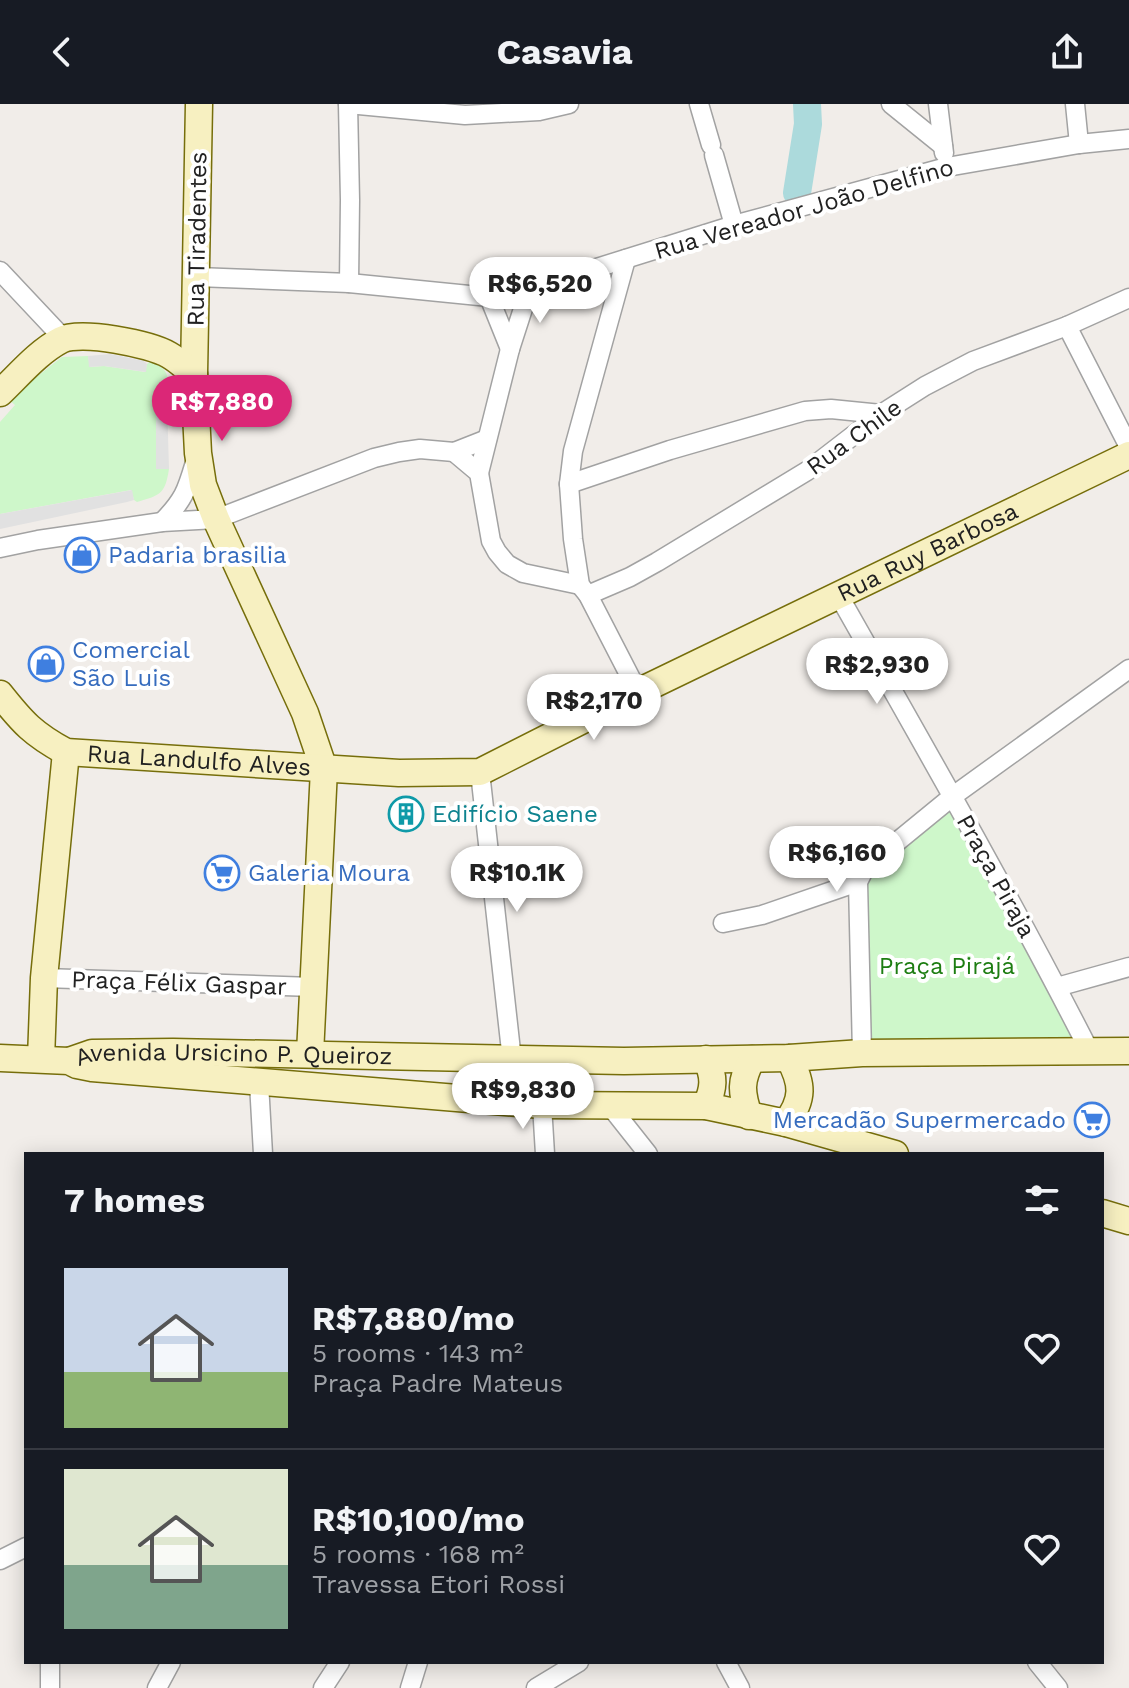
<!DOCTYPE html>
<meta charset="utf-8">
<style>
:root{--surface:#171b24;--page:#20242c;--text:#f1f3f6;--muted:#9ea1a6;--line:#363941;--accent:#db2777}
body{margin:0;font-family:"Work Sans",sans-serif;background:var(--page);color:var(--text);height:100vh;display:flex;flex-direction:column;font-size:30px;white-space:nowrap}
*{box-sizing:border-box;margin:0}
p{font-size:26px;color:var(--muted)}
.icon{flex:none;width:44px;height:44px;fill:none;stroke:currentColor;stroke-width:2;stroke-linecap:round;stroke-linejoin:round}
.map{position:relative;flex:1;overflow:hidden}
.sheet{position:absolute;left:24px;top:1048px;width:1080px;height:512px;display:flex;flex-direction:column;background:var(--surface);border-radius:0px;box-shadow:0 4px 20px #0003}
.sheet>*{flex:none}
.price{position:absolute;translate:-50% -68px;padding:0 18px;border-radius:28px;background:#fff;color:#222;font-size:26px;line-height:52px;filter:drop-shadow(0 2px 4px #0008)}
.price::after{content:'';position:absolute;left:50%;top:48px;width:24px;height:18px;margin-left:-12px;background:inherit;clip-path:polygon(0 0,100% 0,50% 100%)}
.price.active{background:var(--accent);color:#fff}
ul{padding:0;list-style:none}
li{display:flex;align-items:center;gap:24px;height:200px;padding:0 40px}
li+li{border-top:2px solid var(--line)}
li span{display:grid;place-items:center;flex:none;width:224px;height:160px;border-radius:0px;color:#555}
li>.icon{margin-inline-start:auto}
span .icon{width:96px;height:96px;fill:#fffc;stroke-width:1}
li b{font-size:34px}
h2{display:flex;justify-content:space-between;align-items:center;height:96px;padding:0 40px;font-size:34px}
header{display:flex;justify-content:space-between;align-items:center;height:104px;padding:0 40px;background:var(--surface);font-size:36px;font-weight:700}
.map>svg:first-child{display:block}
</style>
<header><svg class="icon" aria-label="back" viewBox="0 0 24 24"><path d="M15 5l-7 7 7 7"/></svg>Casavia<svg class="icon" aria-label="share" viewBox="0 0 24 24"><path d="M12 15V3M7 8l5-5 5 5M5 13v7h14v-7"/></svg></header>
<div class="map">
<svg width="1129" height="1584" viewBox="0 0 1129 1584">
<rect width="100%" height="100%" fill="#f1ede9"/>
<g fill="#cef7ca">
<path d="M88,252l2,11 14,-1 41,6 2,-8 4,-3c22,10 17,20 16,41h-10v67h12c-4,25 -8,26 -32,33l-3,-2 -3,-10 -131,24v-92l15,-17 -7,-6 54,-42z"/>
<path d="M953,692l137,256 -228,1 3,-185z"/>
</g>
<g fill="#e1e1e1">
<path d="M110,250l34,7 3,3 -1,8 -42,-6 -15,1 -1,-11z"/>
<path d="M156,298h11l2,67h-13z"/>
<path d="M132,386l2,10 -7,2 -127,27v-15z"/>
</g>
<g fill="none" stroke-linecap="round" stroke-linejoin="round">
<path stroke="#acdadc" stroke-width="28" d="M797,89l11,-69 -1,-20"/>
<g stroke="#a2a2a2" stroke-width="21">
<g id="street">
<path d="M348,0l117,11 74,-4 30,-7"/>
<path d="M348,0l2,96 -1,83"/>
<path d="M699,0l12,41"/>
<path d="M891,0l52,42"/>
<path d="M938,0l6,49"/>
<path d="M1075,0l4,40"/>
<path d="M714,51l20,70"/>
<path d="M626,155l-53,192 -4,33 4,55 7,46 8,10 50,97"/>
<path d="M0,167l63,67"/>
<path d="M197,173l152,6 140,14 82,-21 163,-51 213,-58 132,-23 50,-5"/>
<path d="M489,193l21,52"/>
<path d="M1067,222l62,121"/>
<path d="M454,348l25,21 12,68 6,11 10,12 16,9 57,12"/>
<path d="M479,369l31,-124 20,-62"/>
<path d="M569,380l101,-34 135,-39 26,-2 50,5"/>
<path d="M162,418c23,-23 25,-33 34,-63"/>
<path d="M0,444l38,-8 124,-18 54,-3 158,-61 25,-6 21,-3 34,3 33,-13"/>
<path d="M588,491l42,-18 27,-15 150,-91 74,-57 44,-28 48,-25 94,-35 62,-28"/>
<path d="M839,492c85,150 172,301 251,456"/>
<path d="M480,668l32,288"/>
<path d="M723,819l39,-8 96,-33"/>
<path d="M44,874l269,9"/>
<path d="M1057,883l72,-20"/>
<path d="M862,949l-4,-171 7,-14 88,-72 176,-127"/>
<path d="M259,979l4,71"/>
<path d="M542,1001l3,49"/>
<path d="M610,1002l38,48"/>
<path d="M0,1456l26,-13"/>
<path d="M726,1558l14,26"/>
<path d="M1037,1558l21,26"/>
<path d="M50,1584v-26"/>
<path d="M157,1584l14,-26"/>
<path d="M323,1584l17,-26"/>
<path d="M410,1584l8,-26"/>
<path d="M536,1584l43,-26"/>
</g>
</g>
<g stroke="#766e0b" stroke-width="29">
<g id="secondary">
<path d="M199,0l-5,270 4,79 5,32 13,34 89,194 19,56 -14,285"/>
<path d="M0,289c19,-18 38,-41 61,-53 20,-10 89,4 108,15 9,5 17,13 25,19"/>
<path id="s1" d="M0,590c23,29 33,40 66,58l333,21 81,-1 158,-80 491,-237"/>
<path d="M0,954l69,3 8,4 15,3 450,37 164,1 80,17 109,31"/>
<path d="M41,955l3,-81 22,-226"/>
<path id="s2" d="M69,957l23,-8 81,-1 451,9 165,-3 73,-5 267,-2"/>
<path d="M706,1002c8,-18 9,-29 0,-47"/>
<path d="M749,1012c-8,-24 -9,-35 3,-57"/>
<path d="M786,1019c18,-24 17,-39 3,-65"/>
<path d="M1102,1109l27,8"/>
</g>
</g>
<use href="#street" stroke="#fff" stroke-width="18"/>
<use href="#secondary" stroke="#f7f0c1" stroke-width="26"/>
</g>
<defs>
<g id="shop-ring" transform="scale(1.8)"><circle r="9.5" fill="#fff" stroke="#3f7fe0" stroke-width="1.5"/><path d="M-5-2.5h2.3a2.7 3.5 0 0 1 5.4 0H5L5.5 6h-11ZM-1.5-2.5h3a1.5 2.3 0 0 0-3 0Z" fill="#3f7fe0"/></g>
<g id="building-ring" transform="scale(1.8)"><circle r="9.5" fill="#fff" stroke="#0f9aa8" stroke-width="1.5"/><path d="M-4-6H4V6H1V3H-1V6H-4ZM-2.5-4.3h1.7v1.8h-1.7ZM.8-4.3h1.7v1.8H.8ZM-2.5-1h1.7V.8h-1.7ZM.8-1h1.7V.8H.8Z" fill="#0f9aa8"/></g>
<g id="supermarket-ring" transform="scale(1.8)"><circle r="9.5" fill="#fff" stroke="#3f7fe0" stroke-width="1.5"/><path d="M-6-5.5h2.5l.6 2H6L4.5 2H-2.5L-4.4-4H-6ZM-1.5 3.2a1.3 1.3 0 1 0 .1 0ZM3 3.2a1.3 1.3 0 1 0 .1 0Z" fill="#3f7fe0"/></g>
</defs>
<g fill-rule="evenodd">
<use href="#shop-ring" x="82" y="451"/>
<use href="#shop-ring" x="46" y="560"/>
<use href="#building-ring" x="406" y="710"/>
<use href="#supermarket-ring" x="222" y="769"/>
<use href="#supermarket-ring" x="1092" y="1016"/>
</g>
<g text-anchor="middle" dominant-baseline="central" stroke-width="8" stroke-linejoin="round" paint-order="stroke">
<g font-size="24" fill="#212121" stroke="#fff">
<text transform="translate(804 105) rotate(-16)">Rua Vereador João Delfino</text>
<text transform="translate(197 135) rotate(-89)">Rua Tiradentes</text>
<text transform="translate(854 333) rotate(-36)">Rua Chile</text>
<text stroke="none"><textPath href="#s1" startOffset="1002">Rua Ruy Barbosa</textPath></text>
<text stroke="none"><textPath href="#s1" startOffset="222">Rua Landulfo Alves</textPath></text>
<text transform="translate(996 772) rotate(61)">Praça Piraja</text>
<text transform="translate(179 879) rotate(2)">Praça Félix Gaspar</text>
<text stroke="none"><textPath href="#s2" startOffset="166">Avenida Ursicino P. Queiroz</textPath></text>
</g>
<g font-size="24" fill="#366cbe" stroke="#fff" text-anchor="start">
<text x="108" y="451">Padaria brasilia</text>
<text x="72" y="546">Comercial<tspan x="72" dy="28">São Luis</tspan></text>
<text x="248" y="769">Galeria Moura</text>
<text x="1066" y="1016" text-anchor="end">Mercadão Supermercado</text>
</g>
<g font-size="24" fill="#0d838f" stroke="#fff" text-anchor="start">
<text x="432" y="710">Edifício Saene</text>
</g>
<g font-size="24" fill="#1d7d12" stroke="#fff">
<text x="947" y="862">Praça Pirajá</text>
</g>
</g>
</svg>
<b class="price" style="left:540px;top:221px">R$6,520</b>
<b class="price active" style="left:222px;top:339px">R$7,880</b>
<b class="price" style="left:877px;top:602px">R$2,930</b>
<b class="price" style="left:594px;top:638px">R$2,170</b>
<b class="price" style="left:837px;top:790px">R$6,160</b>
<b class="price" style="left:517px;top:810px">R$10.1K</b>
<b class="price" style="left:523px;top:1027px">R$9,830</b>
<section class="sheet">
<h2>7 homes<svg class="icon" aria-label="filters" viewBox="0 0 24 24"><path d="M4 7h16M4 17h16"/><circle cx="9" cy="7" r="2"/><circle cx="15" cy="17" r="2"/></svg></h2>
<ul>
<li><span style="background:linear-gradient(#c9d6e8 65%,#8fb573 0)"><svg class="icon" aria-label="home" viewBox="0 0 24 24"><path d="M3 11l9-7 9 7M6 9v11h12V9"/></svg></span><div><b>R$7,880/mo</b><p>5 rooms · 143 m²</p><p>Praça Padre Mateus</p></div><svg class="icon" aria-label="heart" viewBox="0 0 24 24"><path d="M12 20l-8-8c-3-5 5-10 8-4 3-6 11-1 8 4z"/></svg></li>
<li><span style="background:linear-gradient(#dfe7d0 60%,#7fa58c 0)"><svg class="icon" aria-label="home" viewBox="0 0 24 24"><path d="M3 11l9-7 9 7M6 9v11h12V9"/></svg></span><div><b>R$10,100/mo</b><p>5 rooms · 168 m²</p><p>Travessa Etori Rossi</p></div><svg class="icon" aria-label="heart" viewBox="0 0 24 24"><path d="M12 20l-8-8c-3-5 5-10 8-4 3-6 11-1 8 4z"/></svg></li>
</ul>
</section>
</div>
